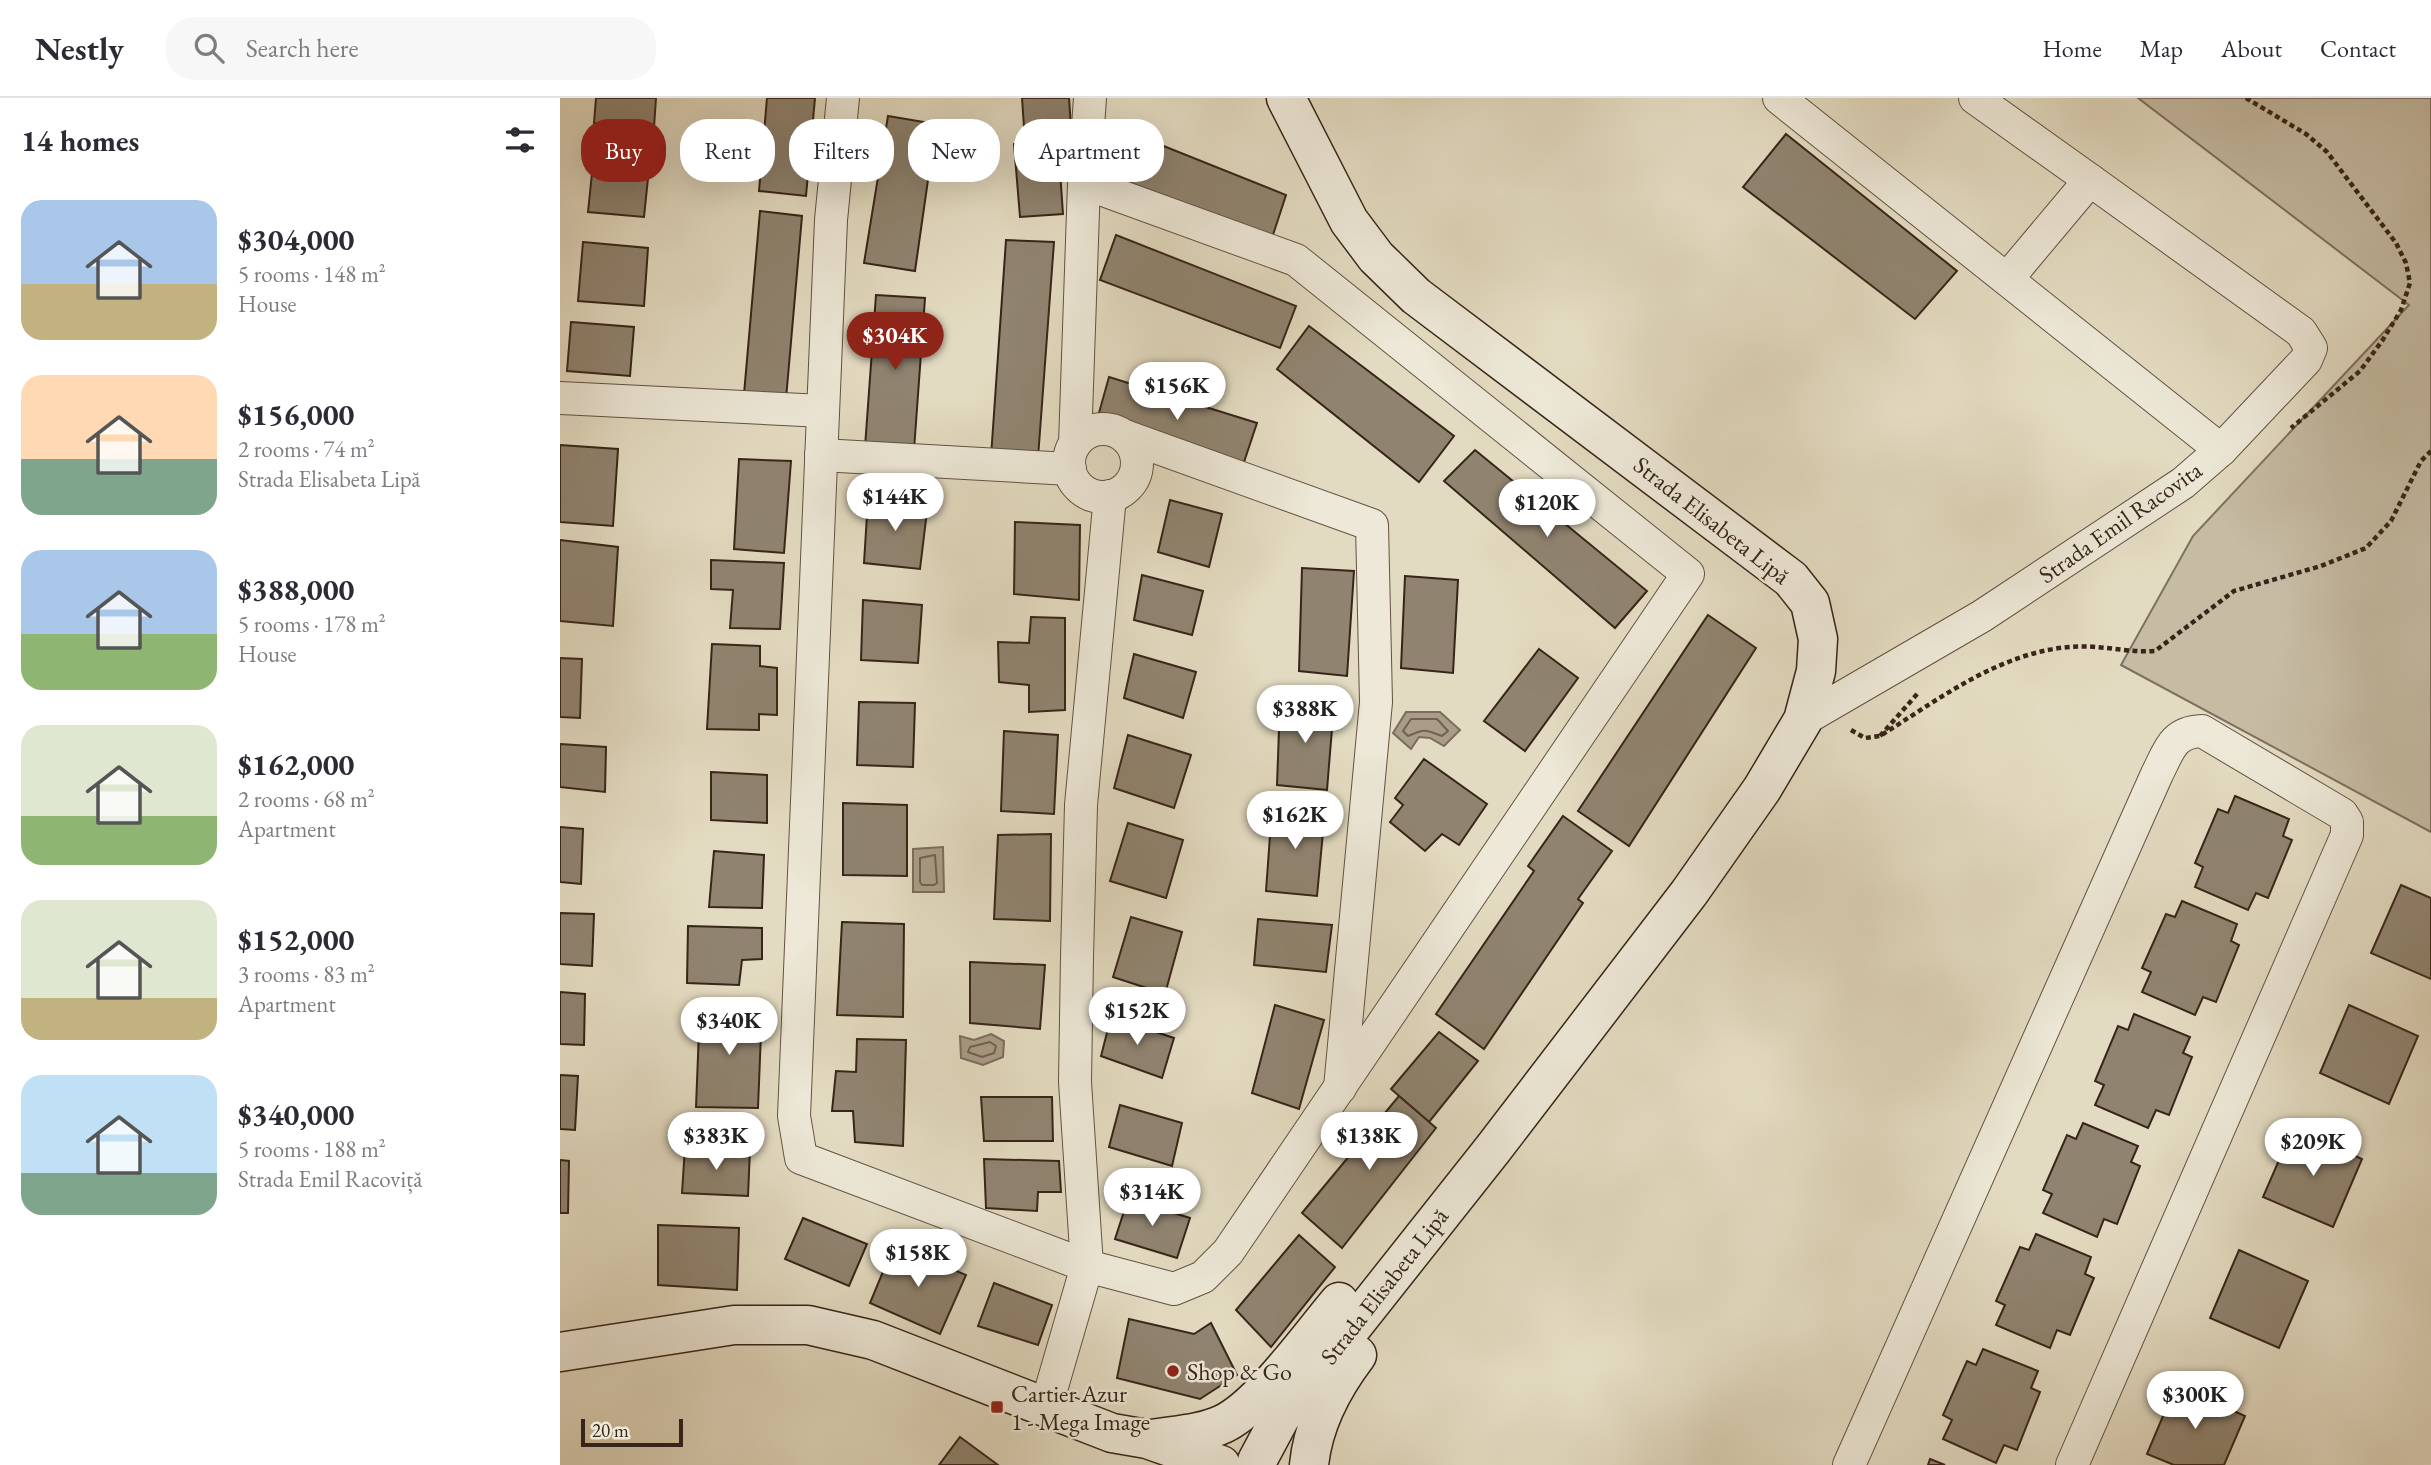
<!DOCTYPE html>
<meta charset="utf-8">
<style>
:root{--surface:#fff;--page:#f7f7f7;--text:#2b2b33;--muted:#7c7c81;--line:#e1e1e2;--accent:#8f2418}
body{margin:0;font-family:"EB Garamond",serif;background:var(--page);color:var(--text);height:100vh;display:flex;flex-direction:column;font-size:26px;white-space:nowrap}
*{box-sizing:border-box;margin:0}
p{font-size:23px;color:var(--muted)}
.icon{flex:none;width:38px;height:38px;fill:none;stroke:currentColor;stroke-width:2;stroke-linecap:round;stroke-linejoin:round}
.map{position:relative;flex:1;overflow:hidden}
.drawer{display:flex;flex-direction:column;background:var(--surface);width:560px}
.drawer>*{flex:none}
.top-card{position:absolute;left:21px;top:21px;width:665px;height:63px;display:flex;gap:14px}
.scale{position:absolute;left:21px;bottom:18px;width:102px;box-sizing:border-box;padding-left:7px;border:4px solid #372519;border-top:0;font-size:19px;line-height:24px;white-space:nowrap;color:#372519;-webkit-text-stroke:5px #ede8d7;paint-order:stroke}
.price{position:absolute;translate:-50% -60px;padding:0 16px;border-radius:24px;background:#fff;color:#222;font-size:23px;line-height:46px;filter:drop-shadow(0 2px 4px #0008)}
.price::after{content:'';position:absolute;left:50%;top:42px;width:21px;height:16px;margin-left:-10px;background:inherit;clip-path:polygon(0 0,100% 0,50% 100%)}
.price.on{background:var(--accent);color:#fff}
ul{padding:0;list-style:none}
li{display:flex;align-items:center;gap:21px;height:175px;padding:0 21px}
li span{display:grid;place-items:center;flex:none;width:196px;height:140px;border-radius:21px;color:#555}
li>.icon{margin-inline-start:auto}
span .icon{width:84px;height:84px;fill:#fffc;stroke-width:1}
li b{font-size:30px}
h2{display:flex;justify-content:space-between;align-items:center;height:84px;padding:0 21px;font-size:30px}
.chip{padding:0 24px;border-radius:28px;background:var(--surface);box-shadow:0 7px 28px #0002;font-size:24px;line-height:63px}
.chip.on{background:var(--accent);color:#fff}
header{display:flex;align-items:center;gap:42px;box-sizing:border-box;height:98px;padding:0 35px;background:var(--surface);border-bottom:2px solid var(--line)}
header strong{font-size:33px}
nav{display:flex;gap:38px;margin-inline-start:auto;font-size:24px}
.search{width:490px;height:63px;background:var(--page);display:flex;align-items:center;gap:18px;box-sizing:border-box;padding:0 24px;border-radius:28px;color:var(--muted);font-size:26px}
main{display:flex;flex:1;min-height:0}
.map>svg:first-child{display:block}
</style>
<header>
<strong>Nestly</strong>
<div class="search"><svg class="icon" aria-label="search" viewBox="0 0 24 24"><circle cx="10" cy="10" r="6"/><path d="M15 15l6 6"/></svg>Search here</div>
<nav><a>Home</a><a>Map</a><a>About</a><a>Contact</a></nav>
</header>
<main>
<section class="drawer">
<h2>14 homes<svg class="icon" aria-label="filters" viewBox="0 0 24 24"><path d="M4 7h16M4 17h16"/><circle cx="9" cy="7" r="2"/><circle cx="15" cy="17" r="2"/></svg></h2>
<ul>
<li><span style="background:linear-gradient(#a9c7e8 60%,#c2b280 0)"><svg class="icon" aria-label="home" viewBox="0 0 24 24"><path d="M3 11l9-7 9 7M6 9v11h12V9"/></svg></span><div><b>$304,000</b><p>5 rooms · 148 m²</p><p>House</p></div></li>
<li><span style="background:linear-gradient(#ffd9b3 60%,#7fa58c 0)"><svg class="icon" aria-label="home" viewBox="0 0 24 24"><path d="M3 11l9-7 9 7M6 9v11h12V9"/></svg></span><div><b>$156,000</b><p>2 rooms · 74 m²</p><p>Strada Elisabeta Lipă</p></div></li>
<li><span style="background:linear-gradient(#a9c7e8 60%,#8fb573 0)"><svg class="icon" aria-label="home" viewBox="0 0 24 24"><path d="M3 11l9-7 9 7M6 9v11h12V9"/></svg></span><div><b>$388,000</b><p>5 rooms · 178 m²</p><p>House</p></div></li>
<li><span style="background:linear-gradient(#dfe7d0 65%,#8fb573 0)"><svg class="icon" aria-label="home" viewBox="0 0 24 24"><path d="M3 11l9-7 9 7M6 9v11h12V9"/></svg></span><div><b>$162,000</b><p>2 rooms · 68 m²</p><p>Apartment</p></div></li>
<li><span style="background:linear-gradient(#dfe7d0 70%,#c2b280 0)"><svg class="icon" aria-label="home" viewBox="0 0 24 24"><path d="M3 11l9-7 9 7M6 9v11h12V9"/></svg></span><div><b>$152,000</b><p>3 rooms · 83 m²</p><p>Apartment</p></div></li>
<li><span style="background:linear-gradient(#bfe0f5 70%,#7fa58c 0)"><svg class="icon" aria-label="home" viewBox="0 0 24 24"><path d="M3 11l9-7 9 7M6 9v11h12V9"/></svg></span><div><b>$340,000</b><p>5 rooms · 188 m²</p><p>Strada Emil Racoviță</p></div></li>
</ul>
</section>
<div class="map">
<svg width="1871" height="1367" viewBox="0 0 1871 1367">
<rect width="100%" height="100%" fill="#e3dbc1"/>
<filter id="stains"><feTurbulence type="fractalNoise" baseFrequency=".00286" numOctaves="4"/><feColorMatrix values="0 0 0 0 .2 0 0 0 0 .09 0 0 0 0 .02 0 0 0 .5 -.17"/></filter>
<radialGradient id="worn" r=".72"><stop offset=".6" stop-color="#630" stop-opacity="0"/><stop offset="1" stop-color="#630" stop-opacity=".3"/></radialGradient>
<path fill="#c6bca4" stroke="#7e705e" stroke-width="2" d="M1578,0h293v734l-310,-167 72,-129 216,-231z"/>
<g fill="#a99d88" stroke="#7b6d5c" stroke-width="2">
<path d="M846,614h34l20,18 -16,16 -14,-8 -11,-1 -8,12 -18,-16z"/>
<path d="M383,749l1,45h-31v-43z"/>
<path d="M431,936l13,7 -1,16 -20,8 -22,-7 -1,-22 14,4z"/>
</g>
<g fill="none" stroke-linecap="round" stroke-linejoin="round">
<g stroke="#706150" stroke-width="2">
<path d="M851,621h26l11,12 -6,5c-18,-7 -18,-7 -34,0l-5,-5z"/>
<path d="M375,757l2,28 -3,2h-12l-2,-3v-24z"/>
<path d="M430,944l6,4 -2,7 -12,4 -14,-5 2,-5z"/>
</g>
</g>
<g fill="#908470" stroke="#372519" stroke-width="2">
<path d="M36,0h60l-2,29 -60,-4z"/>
<path d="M207,0h48l-9,98 -47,-5z"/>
<path d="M462,0h47l3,44 -14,1 5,71 -43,3 -6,-73 11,-2z"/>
<path d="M328,18l48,8 -21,147 -51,-8z"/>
<path d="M571,35l155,62 -15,46 -158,-64z"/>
<path d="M1226,36l171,137 -42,48 -172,-132z"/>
<path d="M34,56l56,5 -6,58 -56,-5z"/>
<path d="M200,113l42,5 -16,183 -42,-5z"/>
<path d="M556,137l180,71 -16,42 -180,-68z"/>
<path d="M446,142l48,2 -16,216 -47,-1z"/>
<path d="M23,144l65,6 -4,58 -66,-5z"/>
<path d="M316,197l49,3 -11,152 -49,-3z"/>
<path d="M11,224l63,5 -4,49 -63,-5z"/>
<path d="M749,228l145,110 -35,46 -142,-113z"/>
<path d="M549,279l148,46 -15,45 -145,-48z"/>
<path d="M0,347l58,4 -5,77 -53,-4z"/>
<path d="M915,352l172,141 -32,37 -171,-147z"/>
<path d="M179,361l52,2 -7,92 -50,-4z"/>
<path d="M308,401l60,4 -8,66 -56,-6z"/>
<path d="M610,402l52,14 -13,53 -51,-15z"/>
<path d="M455,424l65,3 -1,75 -65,-6z"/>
<path d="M0,442l58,7 -5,79 -53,-5z"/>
<path d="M151,462l73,3 -4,66 -50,-1 3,-38 -22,-1z"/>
<path d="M742,470l52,3 -7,105 -48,-5z"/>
<path d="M582,477l61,16 -11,44 -58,-15z"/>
<path d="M845,478l53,4 -5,93 -52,-5z"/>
<path d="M303,502l59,5 -4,58 -57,-3z"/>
<path d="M1148,517l48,33 -127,198 -51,-35z"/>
<path d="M471,519l34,1v92l-36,2v-27l-30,-3 -1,-40 31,1z"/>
<path d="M152,546l48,2v20l17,2v47l-18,-1v16l-52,-1z"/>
<path d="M979,551l39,29 -53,73 -41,-30z"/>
<path d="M574,556l62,18 -13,46 -59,-20z"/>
<path d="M0,560l22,1 -2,59 -20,-1z"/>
<path d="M299,604l56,1 -2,64 -56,-2z"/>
<path d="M720,604l54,2 -7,86 -50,-5z"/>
<path d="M444,633l54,4 -4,79 -53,-3z"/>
<path d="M568,637l63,20 -17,53 -60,-20z"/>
<path d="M0,646l46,3 -1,45 -45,-5z"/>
<path d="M864,661l63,45 -28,41 -17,-11 -17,17 -35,-29 13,-17 -8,-7z"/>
<path d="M151,674l56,3v48l-56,-3z"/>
<path d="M1675,698l54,23 -6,17 9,4 -24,58 -12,-5 -8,17 -53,-23 8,-20 -8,-4 23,-54 10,4z"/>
<path d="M283,705l64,2v71l-64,-1z"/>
<path d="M712,710l53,3 -8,85 -51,-5z"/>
<path d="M1003,718l49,35 -34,48 5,4 -99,146 -48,-35 98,-143 -6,-5z"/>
<path d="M568,725l55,17 -17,58 -56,-17z"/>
<path d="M0,729l23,2 -2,55 -21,-2z"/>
<path d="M491,736l-1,87 -56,-2 4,-84z"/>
<path d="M154,753l50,4 -2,53 -53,-1z"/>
<path d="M1841,787l30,13v81l-60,-26z"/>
<path d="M1622,803l55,23 -6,17 8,4 -23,57 -13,-5 -8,18 -53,-23 9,-20 -9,-4 24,-54 9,3z"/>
<path d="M0,815l34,1 -2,52 -32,-2z"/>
<path d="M571,819l51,15 -17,62 -52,-17z"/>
<path d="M698,821l74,6 -6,47 -72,-7z"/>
<path d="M282,824l62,2 -1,93 -66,-2z"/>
<path d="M128,828l74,2v31l-20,1 -3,25 -52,-2z"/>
<path d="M410,864l75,3 -5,64 -70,-6z"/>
<path d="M0,894l25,2 -1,51 -24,-1z"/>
<path d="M140,907l62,3 -4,100 -62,-1z"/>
<path d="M715,907l49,15 -25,89 -47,-16z"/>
<path d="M1789,907l69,31 -29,68 -69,-31z"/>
<path d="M1574,916l56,23 -7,16 9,4 -23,58 -13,-5 -8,18 -53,-23 9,-20 -9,-4 23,-55 10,4z"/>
<path d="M551,919l63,21 -12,40 -61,-22z"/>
<path d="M879,934l39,29 -49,61 -38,-33z"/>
<path d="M297,941l49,1 -3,106 -48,-4 -2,-31h-21l4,-40 20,1z"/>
<path d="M0,977l18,1 -3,54 -15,-1z"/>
<path d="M839,998l37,32 -94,120 -40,-35z"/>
<path d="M421,999h71l1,44h-69z"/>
<path d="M560,1007l62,18 -10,43 -63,-19z"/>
<path d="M1523,1025l55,23 -7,16 9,4 -23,58 -13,-5 -7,18 -54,-24 9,-19 -9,-4 24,-55 9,4z"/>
<path d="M1733,1030l69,31 -29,68 -70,-30z"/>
<path d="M125,1049l65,3 -2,46 -66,-3z"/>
<path d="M424,1061l75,2 2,31h-23l-1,19 -51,-3z"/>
<path d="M0,1062l9,1 -1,52h-8z"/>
<path d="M568,1101l62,19 -13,40 -62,-19z"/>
<path d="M243,1120l64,26 -18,42 -64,-27z"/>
<path d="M98,1127l81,3 -2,62 -79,-5z"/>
<path d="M1476,1136l55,23 -6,17 9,4 -24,57 -13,-5 -7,18 -54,-23 9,-20 -9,-4 24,-54 9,3z"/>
<path d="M739,1137l36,32 -64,80 -35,-37z"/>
<path d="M334,1147l72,30 -26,59 -70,-31z"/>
<path d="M1679,1152l69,31 -29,67 -69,-30z"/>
<path d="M434,1185l58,22 -14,40 -60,-19z"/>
<path d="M569,1221l65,15 17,-11 26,52 -37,24 -83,-21z"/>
<path d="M1423,1251l55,22 -7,17 9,4 -23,58 -13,-5 -8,18 -53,-24 9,-19 -9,-5 24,-54 9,4z"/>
<path d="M1616,1287l69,31 -21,49h-50l-27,-11z"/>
<path d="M400,1339l38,28h-59z"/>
<path d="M1370,1361l15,6h-17z"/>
</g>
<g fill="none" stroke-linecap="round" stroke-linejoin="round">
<g stroke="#625243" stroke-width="34">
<g id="street">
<path d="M283,0l-12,122 -37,896 7,42 286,108 87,23 29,-12 25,-25 460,-678 -392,-314 -212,-77"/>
<path d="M1219,0l442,352"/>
<path d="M1415,0l115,82"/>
<path d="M0,300l263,13"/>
<circle cx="543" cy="365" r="34"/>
<path d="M565,338l247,89 4,177 -36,386"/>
<path d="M515,346l9,-261 6,-85"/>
<path d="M261,357l249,14"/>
<path d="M1243,622l179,-104 201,-133 38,-33 85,-90 5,-12 -10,-16 -211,-152 -83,99"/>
<path d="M486,1309l41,-141 -12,-184 2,-125 4,-152 29,-309"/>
<path d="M1289,1367l308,-691c12,-23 15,-42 45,-43l140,83 5,8v13l-275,630"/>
</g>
</g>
<g stroke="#372519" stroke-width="41">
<g id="secondary">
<path d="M0,1254l174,-27h74l65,15 239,93 35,6 74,26"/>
<path d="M593,1341c24,-4 48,-5 70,-15 38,-18 87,-88 116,-122"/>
<path d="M697,1363l23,-43 213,-269 196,-256 73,-104 41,-69 13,-49 2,-32 -8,-36 -19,-24 -375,-283 -40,-39 -27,-36 -63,-123"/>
<path d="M749,1367c4,-41 23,-77 48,-110"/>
</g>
</g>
<g stroke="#372519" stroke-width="4.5" stroke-dasharray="5 3.5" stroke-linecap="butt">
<path d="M1686,0l60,36 21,18 69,91 10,20 4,20 -9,27 -19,31 -22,30 -69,57"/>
<path d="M1291,632l14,8 15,-2c58,-36 118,-83 189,-89 30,-3 57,6 86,4l79,-60 87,-25 45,-18 25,-27 30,-60 10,-10"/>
<path d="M1320,638l39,-44"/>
</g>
<use href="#street" stroke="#ede8d7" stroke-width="32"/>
<use href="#secondary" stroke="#ede8d7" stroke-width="38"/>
</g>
<g fill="#8f2418" stroke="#ede8d7" stroke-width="2.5">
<circle cx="613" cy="1273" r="7"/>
<rect x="430" y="1302" width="14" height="14" rx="3.5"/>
</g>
<g text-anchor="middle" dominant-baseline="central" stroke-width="5" stroke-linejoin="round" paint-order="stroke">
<g font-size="24" fill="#372519" stroke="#ede8d7">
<text transform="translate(1152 422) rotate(38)">Strada Elisabeta Lipă</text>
<text transform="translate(1560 424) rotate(-35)">Strada Emil Racovita</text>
<text transform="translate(824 1188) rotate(-52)">Strada Elisabeta Lipă</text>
</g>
<g font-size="24" fill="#372519" stroke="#ede8d7" text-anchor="start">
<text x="627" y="1273">Shop &amp; Go</text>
<text x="451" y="1295">Cartier Azur<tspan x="451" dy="28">1 - Mega Image</tspan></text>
</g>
</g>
<rect width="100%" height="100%" filter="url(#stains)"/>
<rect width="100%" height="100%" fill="url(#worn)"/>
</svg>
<div class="scale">20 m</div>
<b class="price on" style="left:335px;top:274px">$304K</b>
<b class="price" style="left:617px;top:324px">$156K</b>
<b class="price" style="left:335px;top:435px">$144K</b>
<b class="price" style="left:987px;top:441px">$120K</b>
<b class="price" style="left:745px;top:647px">$388K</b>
<b class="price" style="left:735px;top:753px">$162K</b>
<b class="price" style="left:577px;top:949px">$152K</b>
<b class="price" style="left:169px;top:959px">$340K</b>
<b class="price" style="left:156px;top:1074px">$383K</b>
<b class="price" style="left:809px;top:1074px">$138K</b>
<b class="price" style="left:1753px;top:1080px">$209K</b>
<b class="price" style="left:592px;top:1130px">$314K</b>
<b class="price" style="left:358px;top:1191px">$158K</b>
<b class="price" style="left:1635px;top:1333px">$300K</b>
<div class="top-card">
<a class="chip on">Buy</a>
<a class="chip">Rent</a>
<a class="chip">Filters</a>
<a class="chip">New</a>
<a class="chip">Apartment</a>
</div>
</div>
</main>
